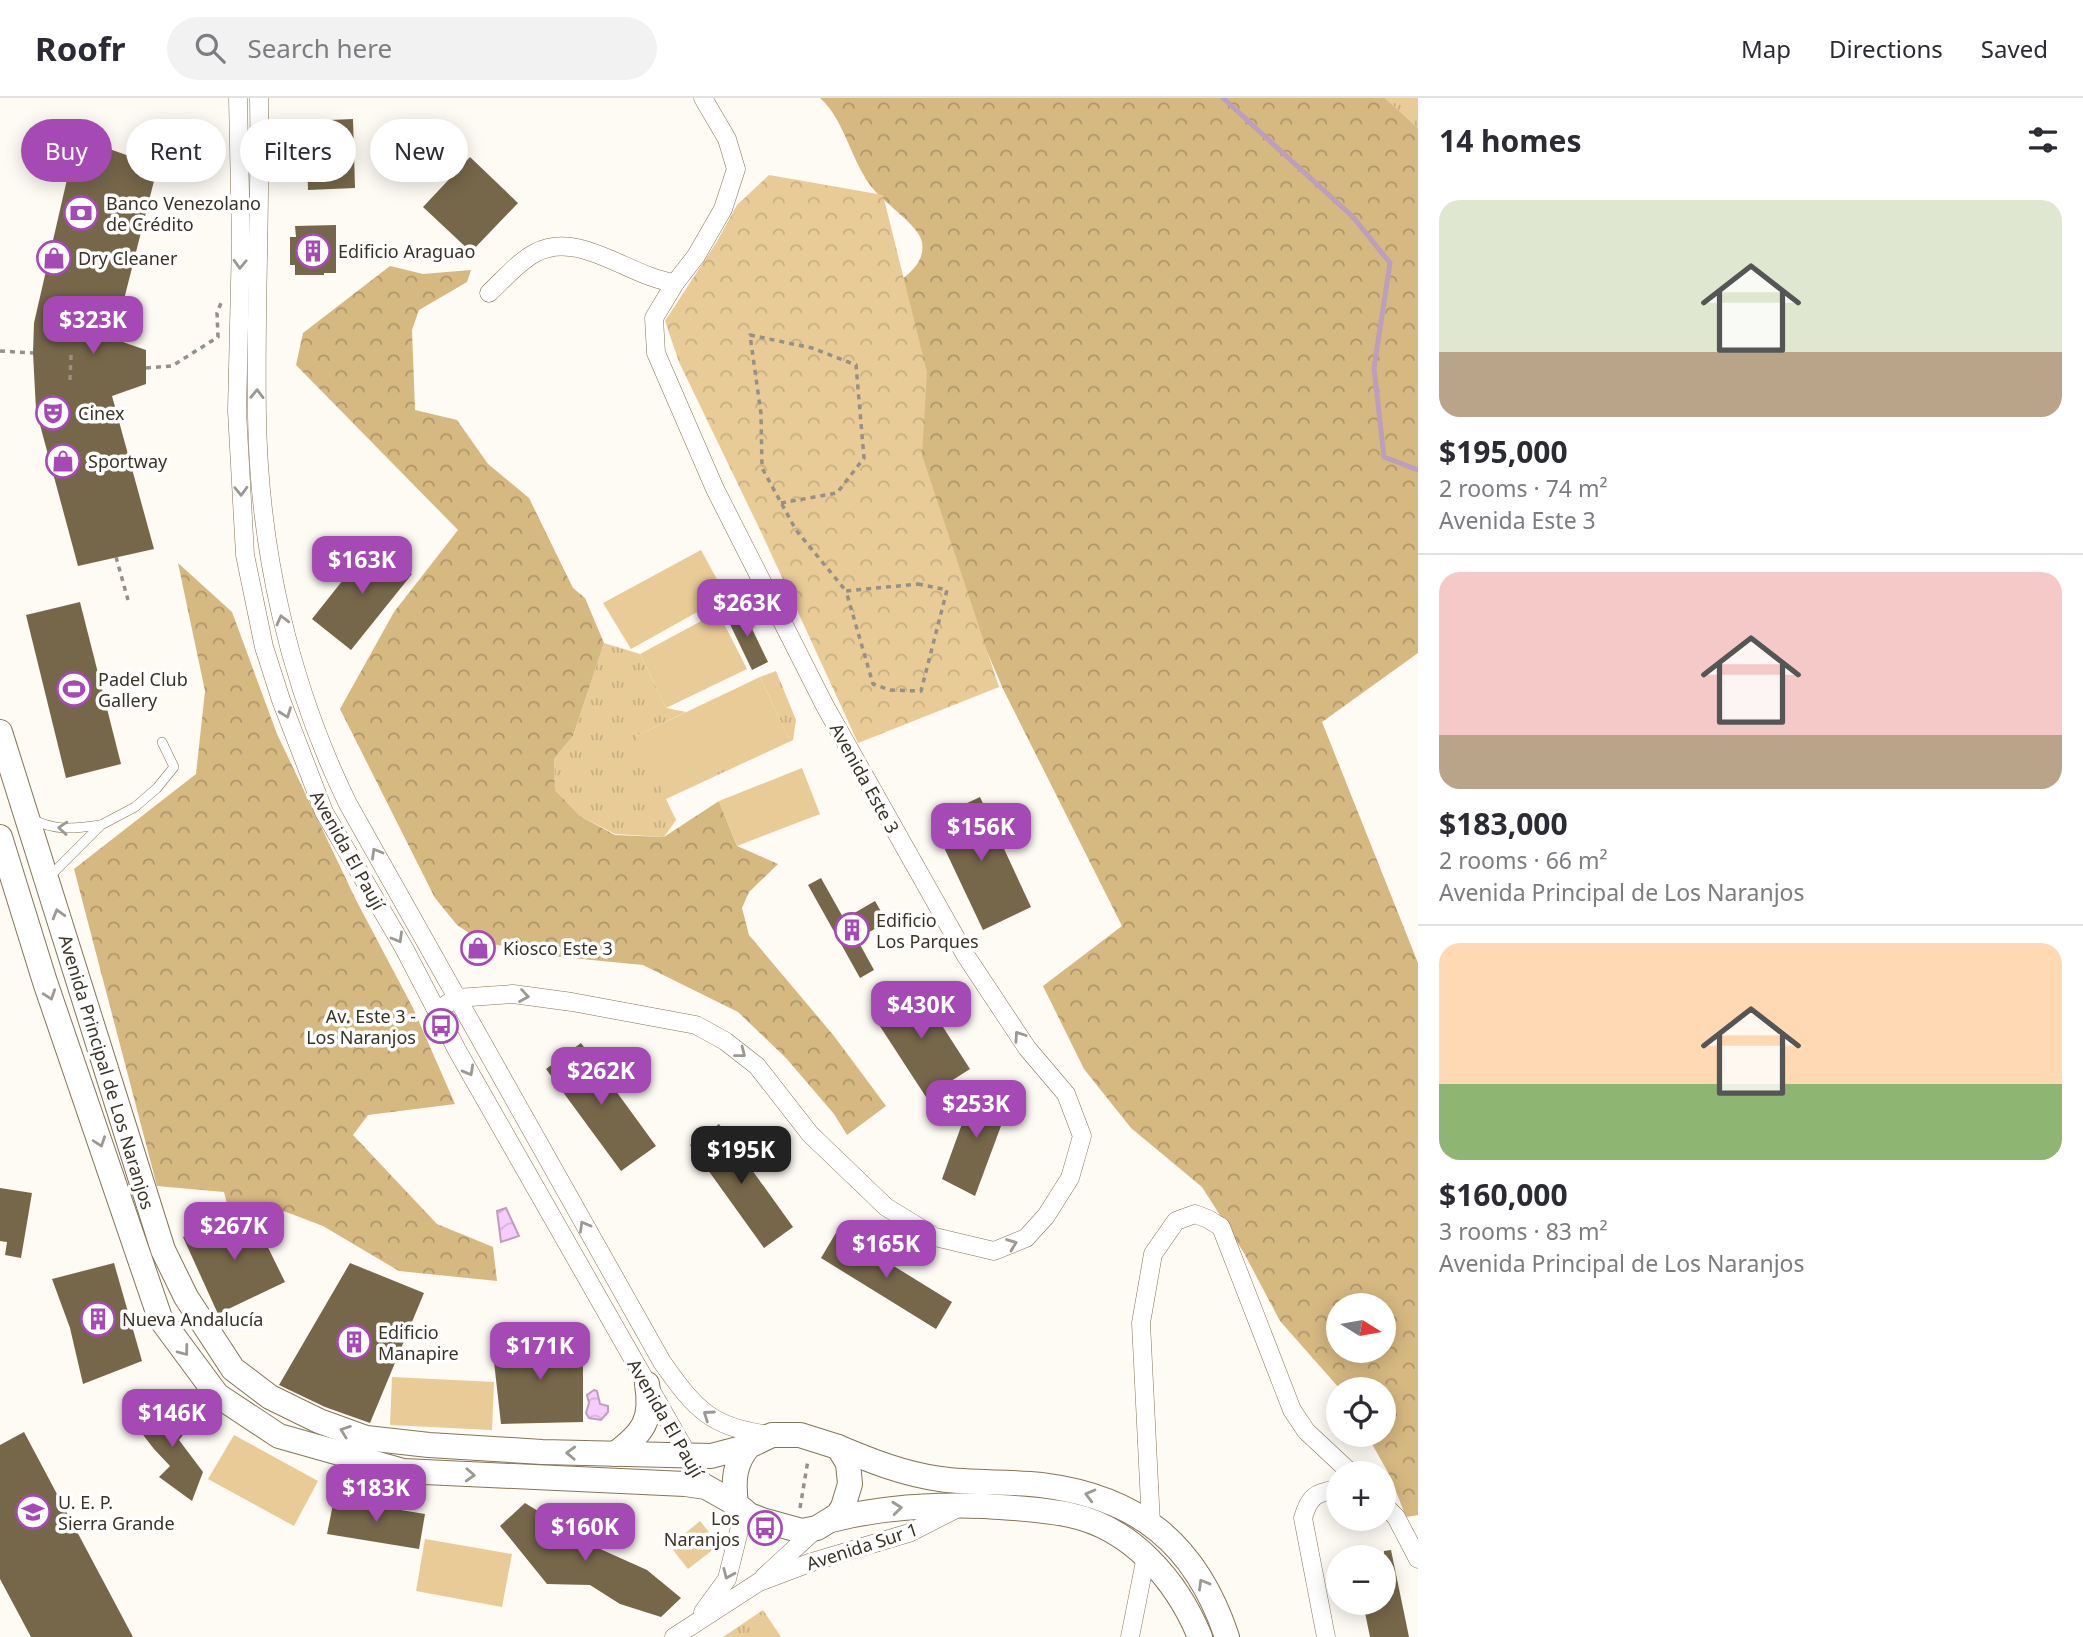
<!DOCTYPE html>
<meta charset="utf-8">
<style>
:root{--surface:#fff;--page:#f2f2f3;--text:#2b2b33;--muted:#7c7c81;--line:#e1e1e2;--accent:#a54ab5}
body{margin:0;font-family:"Noto Sans",sans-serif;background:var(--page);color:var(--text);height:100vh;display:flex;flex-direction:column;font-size:26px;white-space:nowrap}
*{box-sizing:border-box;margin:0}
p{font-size:23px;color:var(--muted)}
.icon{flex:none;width:38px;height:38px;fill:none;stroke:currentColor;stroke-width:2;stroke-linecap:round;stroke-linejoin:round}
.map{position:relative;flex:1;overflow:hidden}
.sheet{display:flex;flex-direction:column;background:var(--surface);width:665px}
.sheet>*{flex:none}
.banner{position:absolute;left:21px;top:21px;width:665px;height:63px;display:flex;gap:14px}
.needle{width:46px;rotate:101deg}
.tools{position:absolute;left:1326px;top:1195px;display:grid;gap:14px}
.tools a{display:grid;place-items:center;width:70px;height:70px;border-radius:50%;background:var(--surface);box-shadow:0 4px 18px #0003;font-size:35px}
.price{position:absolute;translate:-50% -60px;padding:0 16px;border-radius:14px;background:var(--accent);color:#fff;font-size:23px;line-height:46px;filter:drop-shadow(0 2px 4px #0008)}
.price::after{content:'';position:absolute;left:50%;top:42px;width:21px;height:16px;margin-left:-10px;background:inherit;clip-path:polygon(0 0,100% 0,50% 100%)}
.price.on{background:#222;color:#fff}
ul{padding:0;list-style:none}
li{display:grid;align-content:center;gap:14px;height:371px;padding:0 21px}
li+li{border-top:2px solid var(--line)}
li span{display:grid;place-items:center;height:217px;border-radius:21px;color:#555}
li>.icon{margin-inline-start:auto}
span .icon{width:126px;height:126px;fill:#fffc;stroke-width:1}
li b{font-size:30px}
h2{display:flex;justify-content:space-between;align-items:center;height:84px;padding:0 21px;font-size:30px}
.chip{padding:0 24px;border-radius:32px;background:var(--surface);box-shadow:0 4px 18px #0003;font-size:24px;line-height:63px}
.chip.on{background:var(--accent);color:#fff}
header{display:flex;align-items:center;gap:42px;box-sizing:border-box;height:98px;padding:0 35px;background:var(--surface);border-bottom:2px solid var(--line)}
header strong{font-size:33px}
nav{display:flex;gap:38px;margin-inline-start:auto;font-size:24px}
.search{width:490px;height:63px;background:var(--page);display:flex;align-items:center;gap:18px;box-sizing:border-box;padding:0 24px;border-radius:38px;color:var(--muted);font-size:26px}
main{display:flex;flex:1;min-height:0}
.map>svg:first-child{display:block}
</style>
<header>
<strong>Roofr</strong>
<div class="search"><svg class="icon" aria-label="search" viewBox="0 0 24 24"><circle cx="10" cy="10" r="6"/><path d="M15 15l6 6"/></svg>Search here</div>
<nav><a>Map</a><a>Directions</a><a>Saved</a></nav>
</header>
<main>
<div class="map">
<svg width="1418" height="1539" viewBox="0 0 1418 1539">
<defs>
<pattern id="grass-tufts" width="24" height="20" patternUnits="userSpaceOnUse" patternTransform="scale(1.75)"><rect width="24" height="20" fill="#e8cb97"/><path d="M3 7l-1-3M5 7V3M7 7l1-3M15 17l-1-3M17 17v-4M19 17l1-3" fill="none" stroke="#c8af82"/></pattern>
<pattern id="forest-crowns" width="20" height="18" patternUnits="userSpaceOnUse" patternTransform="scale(1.75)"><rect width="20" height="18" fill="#d6b881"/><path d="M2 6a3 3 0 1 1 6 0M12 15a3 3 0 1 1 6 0" fill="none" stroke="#af9669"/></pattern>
<pattern id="park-crowns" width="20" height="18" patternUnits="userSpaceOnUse" patternTransform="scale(1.75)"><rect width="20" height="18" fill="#e8cb97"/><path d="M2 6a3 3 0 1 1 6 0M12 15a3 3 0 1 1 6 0" fill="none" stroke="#c8af82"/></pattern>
<pattern id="water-waves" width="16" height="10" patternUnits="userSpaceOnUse" patternTransform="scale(1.75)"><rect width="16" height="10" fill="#f6ccfd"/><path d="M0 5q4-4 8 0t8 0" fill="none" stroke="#d4b0d9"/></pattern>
</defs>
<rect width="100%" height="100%" fill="#fefaf4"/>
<g fill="url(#grass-tufts)">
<path d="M1385,0h33v30z"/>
<path d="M604,545l36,11 26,54 20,4 -50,24 153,3 -29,-62 16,-6 20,49 -3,20 -127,59 10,21 -12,17 -49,-3 -35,-18 -25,-26 -1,-31 19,-23z"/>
<path d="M763,1512l18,27h-58z"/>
</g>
<g fill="url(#forest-crowns)" fill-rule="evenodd">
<path d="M820,0h565l33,30v525l-96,69 96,241v552l-12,2 -16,-41 -23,-41h17v-45l-44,-1 -60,-68 -36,-68 -42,-66 -71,-59 -47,-59 -41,-83 79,-60 -119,-237 -54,-127 -36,-64 -14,-216c13,-11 26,-21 23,-40 -3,-16 -36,-38 -47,-51 -24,-27 -29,-70 -55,-93zM1339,1208h45v45h-45z"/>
<path d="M390,168l33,8 48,-4 -4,12 -48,28 -7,20 3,80 42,10 31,44 41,34 44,90 12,10 19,45 -31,93 -19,23 1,31 25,26 35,19 49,2 55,-36 18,45 41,18 -29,28 -7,16 7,27 85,101 52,70 -39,29 -13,-21 -48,-56 -48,-46 -95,-47 -92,-9 -68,-14 -26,-17 -22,-27 -95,-189 54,-97 64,-82 -162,-165 7,-32z"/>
<path d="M178,465l54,49 45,122 79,166 57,108 42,96 -87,11 -15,20 84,89 56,23 4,34 -98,-10 -76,-45 -42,-16 -51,6 -6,-24 -67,-6 -83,-317 122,-95 9,-83z"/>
</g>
<path fill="url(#park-crowns)" d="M769,77l114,20 44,177 -5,83 77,232 -141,56 -95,-207 -84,-174 -14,-41 51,-78 21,-38z"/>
<g fill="#e8cb97">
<path d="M701,452l25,46 -95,53 -28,-46z"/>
<path d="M718,514l29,57 -81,39 -26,-54z"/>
<path d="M760,579l29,62 -124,58 -29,-61z"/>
<path d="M802,670l18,46 -83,32 -18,-45z"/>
<path d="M392,1279l102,5 -2,48 -102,-5z"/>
<path d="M234,1337l84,46 -24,45 -86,-47z"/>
<path d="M700,1423l19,24 -31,24 -18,-23z"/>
<path d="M425,1441l87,15 -10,53 -86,-16z"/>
</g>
<g fill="url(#water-waves)" stroke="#bd9ebc" stroke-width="2">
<path d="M506,1110l13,28 -18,6 -4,-31z"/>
<path d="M594,1292l3,1 3,13 8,2v6l-7,8 -12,-2 -3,-5 3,-10 -2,-8z"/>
</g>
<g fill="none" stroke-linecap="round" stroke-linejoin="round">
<path stroke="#bd9ebc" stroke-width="5" d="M1223,0l130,119 37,46 -16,105 10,89 34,13"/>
</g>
<g fill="#76674a">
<path d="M353,21l2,69 -47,2 -2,-69z"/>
<path d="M101,48l45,16 -2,11 11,4 -41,162 32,11v34l-34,12 42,153 -76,17 -42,-156 -3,-57 1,-30 37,-161 22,8z"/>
<path d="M470,59l48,46 -47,49 -48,-45z"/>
<path d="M336,127v48h-12v2h-29v-10h-5v-28h6l-1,-11z"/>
<path d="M373,444l39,32 -61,76 -39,-31z"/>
<path d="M80,504l41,162 -55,14 -40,-163z"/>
<path d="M742,510l26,54 -16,8 -26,-54z"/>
<path d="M980,699l51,110 -48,23 -52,-110z"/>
<path d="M821,780l23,41 31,-18 12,21 -30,17 17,31 -14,8 -52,-93z"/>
<path d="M916,887l54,84 -44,28 -54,-83z"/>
<path d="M581,945l75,103 -35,25 -75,-102z"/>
<path d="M975,990l36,11 -36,97 -33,-17z"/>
<path d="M719,1026l74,103 -29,21 -74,-103z"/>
<path d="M0,1090l32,5 -11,65 -16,-3 2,-13 -7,-1z"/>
<path d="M252,1117l33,67 -67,32 -35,-77z"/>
<path d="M837,1133l115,71 -16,27 -115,-71z"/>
<path d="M114,1165l28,98 -59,23 -13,-56 -18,-49z"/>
<path d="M350,1165l74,30 -54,130 -45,-16 -46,-22z"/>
<path d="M583,1244v80l-82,2 -9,-80z"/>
<path d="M165,1303l24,26 -10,13 24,32 -11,29 -33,-24 11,-11 -16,-17 -17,-22z"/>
<path d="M24,1334l109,205h-102l-31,-58v-134z"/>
<path d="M334,1401l91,15 -6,35 -92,-15z"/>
<path d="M525,1405l73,45 49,22 34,28 -20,19 -41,-13 -30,-19 -43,-1 -47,-58z"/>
<path d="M1391,1452l18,87h-39l-7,-34h21v-52z"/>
</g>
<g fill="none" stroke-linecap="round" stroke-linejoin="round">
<g stroke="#857558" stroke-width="10">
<g id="service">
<path d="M32,721c23,12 42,10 68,6"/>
<path d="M50,778l51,-51 34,-18 22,-19 17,-21 -12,-25"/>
</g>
</g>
<g stroke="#857558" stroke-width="19">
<g id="minor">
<path d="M238,0l3,143 -4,170 8,144 19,92 17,53 43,112 80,136 53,102 249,437"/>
<path d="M259,0c2,106 -4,212 -2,318 2,134 32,267 91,388l314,558c33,47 50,67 110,73"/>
<path d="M489,195c14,-13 29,-31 46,-40 44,-24 94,24 140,30"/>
<path d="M438,912l18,-12 57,-4 59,8 124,23 29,16 32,25 53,68 76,73 49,30 59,14 32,-13 20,-22 24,-38 12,-42 -16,-42 -39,-46 -61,-92 -141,-250 -110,-217 -59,-136 -2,-35 21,-35 21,-27 27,-47 13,-40 -9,-30 -24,-41"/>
<path d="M1384,1407l12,12 22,42"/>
<path d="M1151,1426l-10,-201 12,-69 23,-33 19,-7 13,5 13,8 71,183 14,21 46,43"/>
<path d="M764,1479l53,-49"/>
<path d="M703,1514l24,-33 17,-68"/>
<path d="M674,1539l85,-55 53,-20 97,-29 51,-26"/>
<path d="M1130,1539l16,-81"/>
<path d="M1326,1539l-23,-119c7,-24 13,-24 36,-30"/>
</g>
</g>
<g stroke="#857558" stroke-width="26">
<g id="secondary">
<path d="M0,634l163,518 23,47 47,72 37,28 49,24 47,17 63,7 113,7 169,4 38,-10 23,-11h28l38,12 10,16 2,21 -7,23 -5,8 -21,13 -15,3 -40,-11 -13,-5 -13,-11c-3,-23 -2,-41 13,-58"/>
<path d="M0,739l45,145 115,336 57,77 62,41 124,35 282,13 21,3 30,17"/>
<path d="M838,1349c33,14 66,27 102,32 34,5 67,2 101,6 97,12 155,59 186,152"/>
<path d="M615,1356c28,-21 38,-34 32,-70"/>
<path d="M831,1422c51,-13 101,-16 154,-14 28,2 57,3 85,9 62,13 107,66 130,122"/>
</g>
</g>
<g stroke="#969087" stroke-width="3.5" stroke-dasharray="5 5" stroke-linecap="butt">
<path d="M0,253l33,2"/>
<path d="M146,270l26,-2 46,-29 -1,-24 4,-10"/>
<path d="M70,282l1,-25"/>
<path d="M781,405l56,-10 27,-35 -8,-93 -44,-17 -62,-13 11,79 1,54 34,62 50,61"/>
<path d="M116,459l12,43"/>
<path d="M918,486l29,6 -26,101 -31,-1 -17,-6 -27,-93z"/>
<path d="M800,1410l8,-48"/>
</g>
<use href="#service" stroke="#fff" stroke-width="9"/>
<use href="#minor" stroke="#fff" stroke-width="18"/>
<use href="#secondary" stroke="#fff" stroke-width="24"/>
</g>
<defs><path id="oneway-chevron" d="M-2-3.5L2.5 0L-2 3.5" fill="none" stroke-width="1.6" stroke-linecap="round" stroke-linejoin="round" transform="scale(1.75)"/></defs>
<g stroke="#9c9892">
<use href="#oneway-chevron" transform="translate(240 166) rotate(92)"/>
<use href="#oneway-chevron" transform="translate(257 296) rotate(-89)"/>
<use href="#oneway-chevron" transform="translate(241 393) rotate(88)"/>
<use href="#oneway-chevron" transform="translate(282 522) rotate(-104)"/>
<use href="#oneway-chevron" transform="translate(286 615) rotate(70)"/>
<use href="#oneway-chevron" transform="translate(63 730) rotate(-176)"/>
<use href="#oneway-chevron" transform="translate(376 755) rotate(-120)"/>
<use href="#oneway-chevron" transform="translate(58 816) rotate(-106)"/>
<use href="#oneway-chevron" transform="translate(398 840) rotate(60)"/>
<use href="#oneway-chevron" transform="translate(50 897) rotate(71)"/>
<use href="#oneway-chevron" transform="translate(524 898) rotate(9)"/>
<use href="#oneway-chevron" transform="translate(1019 938) rotate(-124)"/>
<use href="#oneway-chevron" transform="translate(741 955) rotate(38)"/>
<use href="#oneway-chevron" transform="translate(469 973) rotate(61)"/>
<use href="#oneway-chevron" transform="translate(100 1044) rotate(71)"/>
<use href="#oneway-chevron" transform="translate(584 1128) rotate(-120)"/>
<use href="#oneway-chevron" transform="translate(1012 1146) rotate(-21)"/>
<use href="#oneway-chevron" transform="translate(184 1253) rotate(53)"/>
<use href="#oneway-chevron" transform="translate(708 1317) rotate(-145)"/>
<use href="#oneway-chevron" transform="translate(345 1333) rotate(-160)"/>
<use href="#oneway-chevron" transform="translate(571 1355) rotate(-178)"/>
<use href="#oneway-chevron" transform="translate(470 1377) rotate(3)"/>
<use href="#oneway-chevron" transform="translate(1090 1397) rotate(-165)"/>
<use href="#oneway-chevron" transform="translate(897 1410) rotate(-6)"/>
<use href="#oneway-chevron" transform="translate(728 1476) rotate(114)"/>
<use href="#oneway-chevron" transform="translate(1203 1486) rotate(-120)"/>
</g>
<defs>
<g id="bank-ring" transform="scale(1.75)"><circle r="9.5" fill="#fff" stroke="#a54ab5" stroke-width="1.5"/><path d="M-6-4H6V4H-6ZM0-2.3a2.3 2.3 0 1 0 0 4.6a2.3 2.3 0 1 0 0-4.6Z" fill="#a54ab5"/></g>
<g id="building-ring" transform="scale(1.75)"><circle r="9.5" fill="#fff" stroke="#a54ab5" stroke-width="1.5"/><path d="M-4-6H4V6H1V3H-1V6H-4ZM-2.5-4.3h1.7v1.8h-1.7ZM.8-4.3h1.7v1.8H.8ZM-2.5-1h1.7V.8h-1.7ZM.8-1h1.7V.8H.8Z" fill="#a54ab5"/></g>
<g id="shop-ring" transform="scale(1.75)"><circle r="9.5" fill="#fff" stroke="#a54ab5" stroke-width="1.5"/><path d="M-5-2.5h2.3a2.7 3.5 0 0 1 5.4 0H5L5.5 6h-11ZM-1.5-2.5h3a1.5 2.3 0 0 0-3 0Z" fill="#a54ab5"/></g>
<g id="theatre-ring" transform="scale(1.75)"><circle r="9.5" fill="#fff" stroke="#a54ab5" stroke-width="1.5"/><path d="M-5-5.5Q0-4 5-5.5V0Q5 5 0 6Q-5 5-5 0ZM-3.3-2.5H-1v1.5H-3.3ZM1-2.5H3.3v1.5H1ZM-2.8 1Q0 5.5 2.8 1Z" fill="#a54ab5"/></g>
<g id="stadium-ring" transform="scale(1.75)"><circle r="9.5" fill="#fff" stroke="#a54ab5" stroke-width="1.5"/><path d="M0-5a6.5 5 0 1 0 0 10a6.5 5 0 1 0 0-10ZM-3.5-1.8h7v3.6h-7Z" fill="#a54ab5"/></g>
<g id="bus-ring" transform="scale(1.75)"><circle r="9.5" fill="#fff" stroke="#a54ab5" stroke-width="1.5"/><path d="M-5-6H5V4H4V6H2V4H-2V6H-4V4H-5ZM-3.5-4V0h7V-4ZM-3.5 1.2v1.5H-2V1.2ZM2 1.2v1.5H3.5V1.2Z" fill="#a54ab5"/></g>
<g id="school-ring" transform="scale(1.75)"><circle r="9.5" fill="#fff" stroke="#a54ab5" stroke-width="1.5"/><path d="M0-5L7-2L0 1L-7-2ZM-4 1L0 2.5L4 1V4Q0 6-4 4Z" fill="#a54ab5"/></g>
</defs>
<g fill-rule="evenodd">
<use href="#bank-ring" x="81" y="115"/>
<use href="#building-ring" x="313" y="153"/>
<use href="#shop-ring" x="54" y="160"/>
<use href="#theatre-ring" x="53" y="315"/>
<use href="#shop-ring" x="63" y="363"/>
<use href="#stadium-ring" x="74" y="591"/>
<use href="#building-ring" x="852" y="832"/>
<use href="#shop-ring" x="478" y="850"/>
<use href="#bus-ring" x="441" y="928"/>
<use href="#building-ring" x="98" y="1221"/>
<use href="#building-ring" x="354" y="1244"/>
<use href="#school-ring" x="33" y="1414"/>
<use href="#bus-ring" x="765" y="1430"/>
</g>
<g text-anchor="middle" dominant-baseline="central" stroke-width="7" stroke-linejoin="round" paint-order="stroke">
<g font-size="18" fill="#393226" stroke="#fff" text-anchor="start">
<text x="106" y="105">Banco Venezolano<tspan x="106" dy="21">de Crédito</tspan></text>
<text x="338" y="153">Edificio Araguao</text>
<text x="78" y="160">Dry Cleaner</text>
<text x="78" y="315">Cinex</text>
<text x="88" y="363">Sportway</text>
<text x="98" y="581">Padel Club<tspan x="98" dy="21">Gallery</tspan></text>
<text x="876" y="822">Edificio<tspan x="876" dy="21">Los Parques</tspan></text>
<text x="503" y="850">Kiosco Este 3</text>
<text x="416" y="918" text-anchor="end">Av. Este 3 -<tspan x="416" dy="21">Los Naranjos</tspan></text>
<text x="122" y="1221">Nueva Andalucía</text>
<text x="378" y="1234">Edificio<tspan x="378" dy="21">Manapire</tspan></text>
<text x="58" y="1404">U. E. P.<tspan x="58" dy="21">Sierra Grande</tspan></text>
<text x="740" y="1420" text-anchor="end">Los<tspan x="740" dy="21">Naranjos</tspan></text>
</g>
<g font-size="18" fill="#393226" stroke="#fff">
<text transform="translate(865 680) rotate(61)">Avenida Este 3</text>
<text transform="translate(348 752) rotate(61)">Avenida El Paují</text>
<text transform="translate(107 974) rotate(73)">Avenida Principal de Los Naranjos</text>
<text transform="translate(666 1320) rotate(60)">Avenida El Paují</text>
<text transform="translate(862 1448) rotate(-18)">Avenida Sur 1</text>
</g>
</g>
</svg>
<div class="tools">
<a><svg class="needle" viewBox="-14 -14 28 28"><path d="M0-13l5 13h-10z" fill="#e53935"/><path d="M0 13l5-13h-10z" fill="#7c7c81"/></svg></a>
<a><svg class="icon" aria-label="locate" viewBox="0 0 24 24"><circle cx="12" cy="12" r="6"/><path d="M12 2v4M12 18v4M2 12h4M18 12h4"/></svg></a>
<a>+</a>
<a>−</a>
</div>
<b class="price" style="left:93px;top:258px">$323K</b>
<b class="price" style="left:362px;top:498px">$163K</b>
<b class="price" style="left:747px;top:541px">$263K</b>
<b class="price" style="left:981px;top:765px">$156K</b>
<b class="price" style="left:921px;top:943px">$430K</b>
<b class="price" style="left:601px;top:1009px">$262K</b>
<b class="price" style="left:976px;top:1042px">$253K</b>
<b class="price on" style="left:741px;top:1088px">$195K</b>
<b class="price" style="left:234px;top:1164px">$267K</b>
<b class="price" style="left:886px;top:1182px">$165K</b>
<b class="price" style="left:540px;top:1284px">$171K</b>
<b class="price" style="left:172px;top:1351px">$146K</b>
<b class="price" style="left:376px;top:1426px">$183K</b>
<b class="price" style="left:585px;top:1465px">$160K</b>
<div class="banner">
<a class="chip on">Buy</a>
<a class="chip">Rent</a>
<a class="chip">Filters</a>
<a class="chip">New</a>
</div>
</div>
<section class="sheet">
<h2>14 homes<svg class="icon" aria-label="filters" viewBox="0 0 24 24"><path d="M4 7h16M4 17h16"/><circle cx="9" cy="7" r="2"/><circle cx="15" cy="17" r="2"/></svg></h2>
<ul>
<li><span style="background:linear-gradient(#dfe7d0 70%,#b9a48a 0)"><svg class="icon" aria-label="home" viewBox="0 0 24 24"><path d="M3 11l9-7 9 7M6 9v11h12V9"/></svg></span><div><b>$195,000</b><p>2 rooms · 74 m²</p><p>Avenida Este 3</p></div></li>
<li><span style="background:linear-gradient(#f6c9c9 75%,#b9a48a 0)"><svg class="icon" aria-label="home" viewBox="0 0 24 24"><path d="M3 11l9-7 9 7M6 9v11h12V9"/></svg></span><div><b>$183,000</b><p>2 rooms · 66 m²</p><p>Avenida Principal de Los Naranjos</p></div></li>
<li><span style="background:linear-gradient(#ffd9b3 65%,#8fb573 0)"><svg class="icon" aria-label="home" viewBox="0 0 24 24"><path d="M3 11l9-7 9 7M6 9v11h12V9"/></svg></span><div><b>$160,000</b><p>3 rooms · 83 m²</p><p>Avenida Principal de Los Naranjos</p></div></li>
</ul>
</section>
</main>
